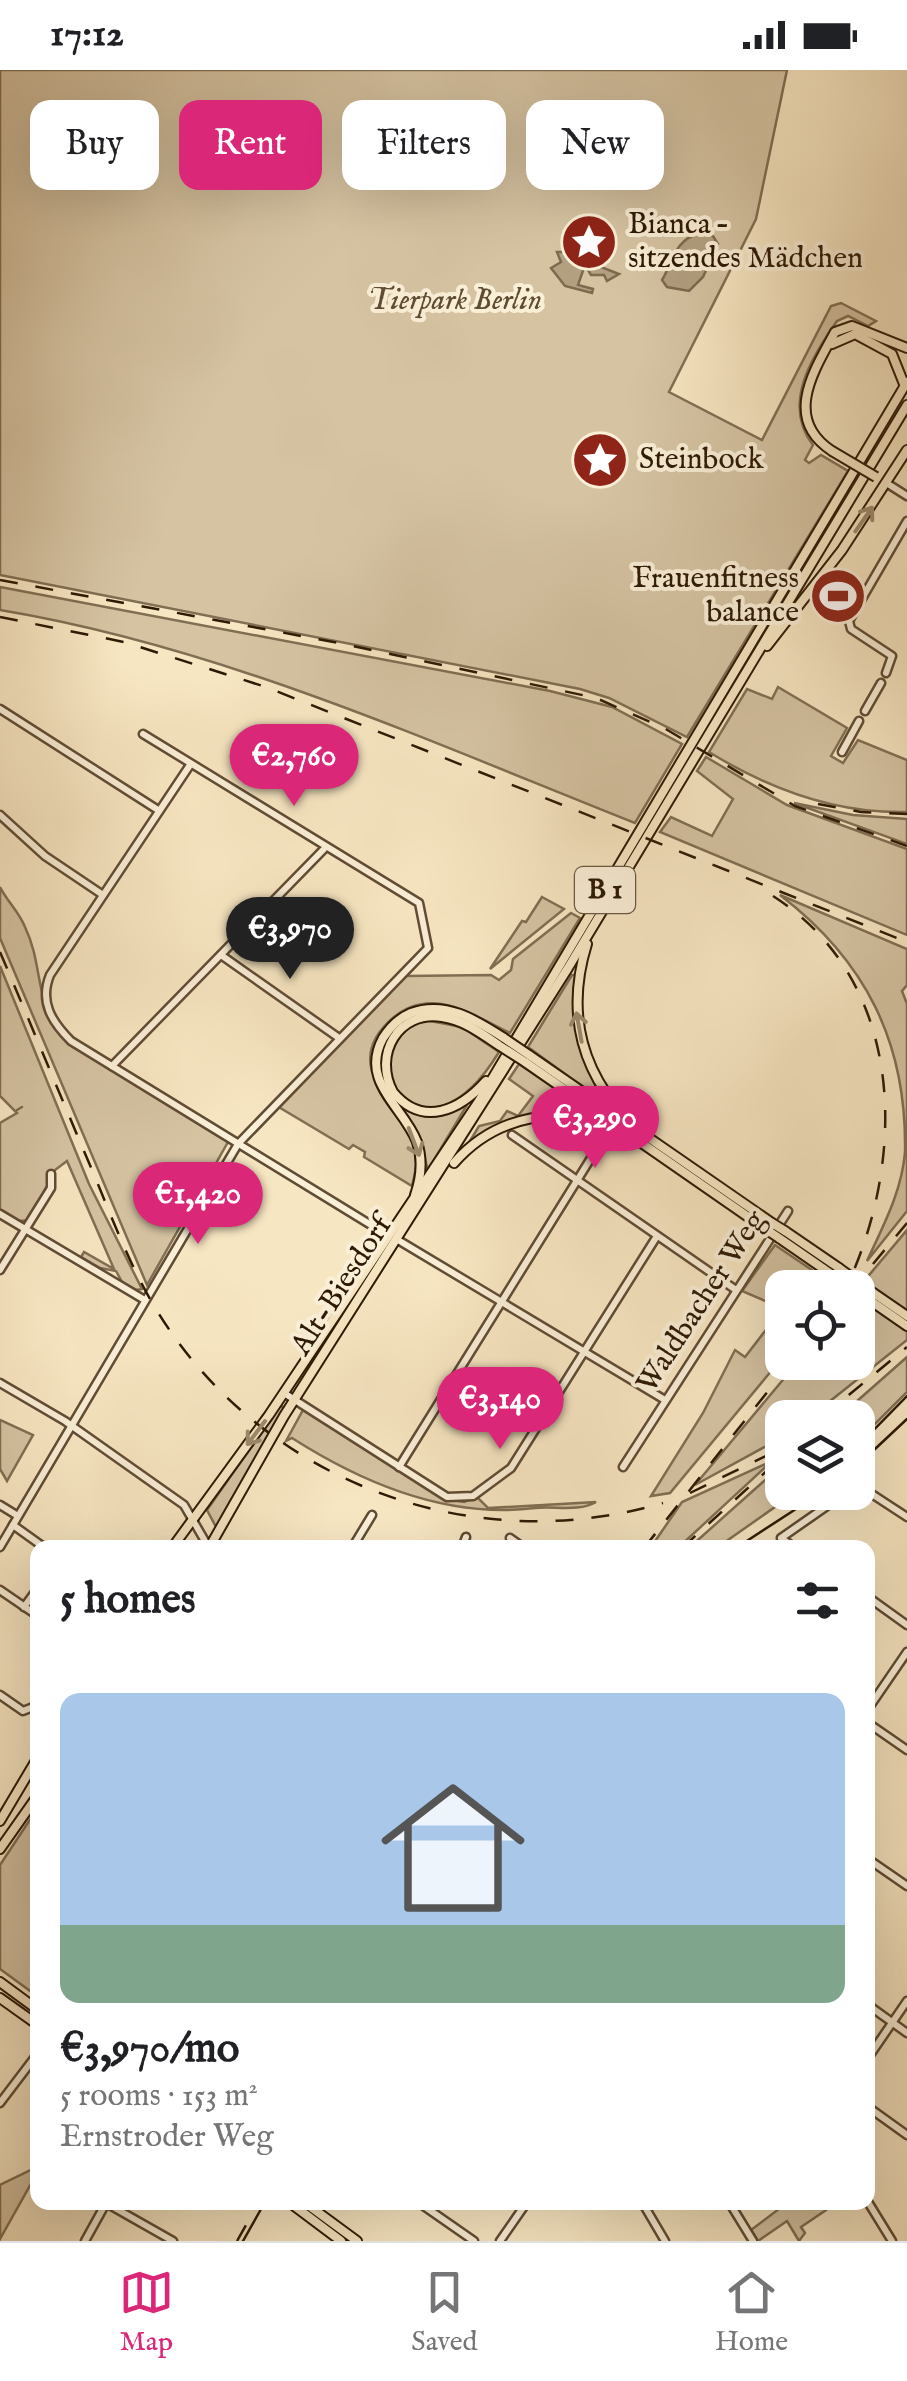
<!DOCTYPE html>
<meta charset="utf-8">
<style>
:root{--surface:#fff;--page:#f2f2f2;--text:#202124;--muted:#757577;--line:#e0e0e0;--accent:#db2777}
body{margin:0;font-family:"IM FELL English",serif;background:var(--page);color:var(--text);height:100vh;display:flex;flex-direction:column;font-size:38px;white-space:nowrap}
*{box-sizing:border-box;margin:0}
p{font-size:32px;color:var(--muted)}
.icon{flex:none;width:55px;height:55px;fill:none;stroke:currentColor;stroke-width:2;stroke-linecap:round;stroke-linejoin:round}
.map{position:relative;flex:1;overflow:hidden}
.sheet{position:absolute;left:30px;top:1470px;width:845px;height:670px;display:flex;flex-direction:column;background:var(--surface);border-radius:20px;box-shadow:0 10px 40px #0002}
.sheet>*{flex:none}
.top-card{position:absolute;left:30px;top:30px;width:848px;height:90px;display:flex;gap:20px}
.buttons{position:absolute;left:765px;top:1200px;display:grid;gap:20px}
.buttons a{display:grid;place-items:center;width:110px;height:110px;border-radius:20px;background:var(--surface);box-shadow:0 10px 40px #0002;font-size:50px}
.price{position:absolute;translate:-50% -85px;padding:0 22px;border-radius:35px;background:var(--accent);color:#fff;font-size:32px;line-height:65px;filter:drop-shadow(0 2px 5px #0008)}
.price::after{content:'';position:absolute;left:50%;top:60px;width:30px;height:22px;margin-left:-15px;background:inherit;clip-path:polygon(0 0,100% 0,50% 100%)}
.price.current{background:#222;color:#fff}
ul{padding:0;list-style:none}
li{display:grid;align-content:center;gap:20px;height:530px;padding:0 30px}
li span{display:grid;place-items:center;height:310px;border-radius:20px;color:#555}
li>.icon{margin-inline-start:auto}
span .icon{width:180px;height:180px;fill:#fffc;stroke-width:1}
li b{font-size:42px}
h2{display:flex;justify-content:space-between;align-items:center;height:120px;padding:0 30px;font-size:42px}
.chip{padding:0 35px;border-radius:20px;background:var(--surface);box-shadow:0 10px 40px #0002;font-size:35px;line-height:90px}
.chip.current{background:var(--accent);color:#fff}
.status{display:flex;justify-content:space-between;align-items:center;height:70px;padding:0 50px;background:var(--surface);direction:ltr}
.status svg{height:28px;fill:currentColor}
.dock{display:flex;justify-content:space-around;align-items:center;height:140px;border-top:2px solid var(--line);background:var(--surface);font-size:28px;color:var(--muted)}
.dock a{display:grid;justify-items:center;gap:5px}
.dock .current{color:var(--accent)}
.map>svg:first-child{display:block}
</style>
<div class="status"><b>17:12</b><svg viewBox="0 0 49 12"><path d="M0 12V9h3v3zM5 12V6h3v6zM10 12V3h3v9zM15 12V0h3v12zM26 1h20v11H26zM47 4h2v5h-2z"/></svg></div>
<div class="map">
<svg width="907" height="2171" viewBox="0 0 907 2171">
<rect width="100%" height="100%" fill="#f7e6c2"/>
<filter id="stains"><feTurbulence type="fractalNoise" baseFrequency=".002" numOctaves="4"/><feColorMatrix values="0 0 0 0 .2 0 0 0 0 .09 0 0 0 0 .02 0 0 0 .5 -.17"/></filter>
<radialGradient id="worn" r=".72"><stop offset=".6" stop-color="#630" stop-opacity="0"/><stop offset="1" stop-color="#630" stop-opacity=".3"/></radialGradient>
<g fill="#d5c3a2" stroke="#816e53" stroke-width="2.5">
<path d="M0,0h787l-31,149 -87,173 93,48 69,-134 10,-3 35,18 -8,5 -20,-10 -11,5c-26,37 -55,84 -24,124l-8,15 4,3 12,-8 27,16 -161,266 -78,-39 -29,-9 -580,-114z"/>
<path d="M0,517l550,104 62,16 70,37 -47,79c-207,-82 -413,-176 -635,-213z"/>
<path d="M778,617l69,41 -16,28 12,7 15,-23 49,20v52c-71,2 -138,-23 -198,-60l38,-63 25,10z"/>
<path d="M706,687l81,48 120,44v86l-247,-103 11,-15 41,19 21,-37 -36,-28z"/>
<path d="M794,733l59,12 54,4v25z"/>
<path d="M0,817c7,14 19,25 25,40 20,42 7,78 44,116l159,99 -81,143 -147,-347z"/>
<path d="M780,825l127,54v36l-5,6 5,13v207l-40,50c16,-35 35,-70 38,-109 2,-110 -40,-192 -125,-257z"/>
<path d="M542,827l22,12 -74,60 32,-48 4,1z"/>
<path d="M571,843l9,5 -70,115c-36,-17 -77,-48 -116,-16 -56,47 2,84 18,123 7,16 4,30 0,46l-48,-29 1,-5 -12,-7 -4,4 -72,-43 128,-130 86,-1 8,5 12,-10 2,-11z"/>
<path d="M0,896l89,218 53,105 -6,1 -14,-8 -6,-11 -16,-3 -19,-11 3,-5 30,17 -47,-108 -12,9 -25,50 -10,1 -20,-12v-86l17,-10 -17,-17z"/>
<path d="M572,905h4c-7,53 11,87 33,131l-81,-59z"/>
<path d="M425,950l37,7 37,25c-81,133 -158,-10 -74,-32z"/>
<path d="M519,994l78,53v1c-48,-14 -86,2 -127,23l9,-15 21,-5 7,-10 11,5 15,-20 -24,-17z"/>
<path d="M396,1033c22,18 47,17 71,2l-39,65 -10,-36z"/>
<path d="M907,1160v110l-97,77 -28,1 -1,20 -86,47 102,-122 61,-1v-74l-75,-53 76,52z"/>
<path d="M775,1175l62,42 -55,1v70l-112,135 -19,3 52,-83 32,-63 10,7 27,-35 5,-16 -35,-15z"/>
<path d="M907,1287v35l-49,49v-23l-19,-1z"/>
<path d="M280,1336l6,2 -70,119 -9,-17z"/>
<path d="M303,1340l142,89 19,3 13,-5 11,11 108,-6c-17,10 -41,4 -61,6 -86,11 -171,-24 -243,-70l-6,3z"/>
<path d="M0,1350l33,15 -26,46 -7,-12z"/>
<path d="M772,1391l-93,86h-28l31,-45z"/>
<path d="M782,1395v27l13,1 -77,54h-28z"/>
<path d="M37,1739v187l-37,-27v-104z"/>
<path d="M37,2097v6l-37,66v-54z"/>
<path d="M776,2133h46l4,7 -25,17 4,6 -6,8 -12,-20 -29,20 -7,-11 28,-21z"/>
</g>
<g fill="#b2a081" stroke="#7d6a4f" stroke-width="2.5">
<path d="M699,163l14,3 5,8 -15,33 -14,14 -22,-4 -5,-7c12,-20 12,-39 37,-47z"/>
<path d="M565,175l23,17 31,12 -12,7 -3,-6h-13l-6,-10 -7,20 15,4 -1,4 -27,-7 -14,-18 10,-6 -4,-10h6z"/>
</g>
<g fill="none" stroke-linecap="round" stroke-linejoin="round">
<g stroke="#7d6a4f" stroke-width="2.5">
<path d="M17,1040l5,-3"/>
<path d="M779,2132l3,5"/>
</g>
<g stroke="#604c34" stroke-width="11">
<g id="minor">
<path d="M888,414l19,12"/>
<path d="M886,603l6,-17 -41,-27 -2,-8 58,-100"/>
<path d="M0,639l158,101"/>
<path d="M865,641l16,-28"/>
<path d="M842,682l17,-31"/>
<path d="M190,695l-140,210c-11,27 2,47 21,66l318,195"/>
<path d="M0,745l45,41 58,39"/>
<path d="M221,885l118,83"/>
<path d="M112,996l212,-217"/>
<path d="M512,1065l224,155"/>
<path d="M0,1144l143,85"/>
<path d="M398,1170l267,160"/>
<path d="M0,1200l51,-82v-14"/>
<path d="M0,1313l65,38 119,84 25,43"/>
<path d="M284,1323l163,104 26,-1 38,-28 146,-232"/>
<path d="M399,1397l192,-309"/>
<path d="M623,1397l165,-256"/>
<path d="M858,1415l49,32"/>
<path d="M0,1435l18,11"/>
<path d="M13,1455l32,23"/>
<path d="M510,1468l14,10"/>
<path d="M0,1477l238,-403 190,-196 -9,-45 -276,-169"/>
<path d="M352,1478l20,-33"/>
<path d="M462,1478l4,-11"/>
<path d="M795,1478l-14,-10 66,-46"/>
<path d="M0,1520l38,26"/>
<path d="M868,1527l39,28"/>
<path d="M24,1537l14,-19"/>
<path d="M0,1625l23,16 15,-6"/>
<path d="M868,1639l39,-57"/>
<path d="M868,1653l39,27"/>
<path d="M868,1789l39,27"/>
<path d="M868,1935l39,28"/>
<path d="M868,1988l39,-57"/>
<path d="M0,2033l38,-50"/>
<path d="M868,2037l39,28"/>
<path d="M418,2132l56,39"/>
<path d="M642,2132l23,39"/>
<path d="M729,2132l24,39"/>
<path d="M868,2132l24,39"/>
<path d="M106,2133l67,38"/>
<path d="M85,2171l21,-38"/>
<path d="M500,2171l27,-39"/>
</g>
</g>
<g stroke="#2d1904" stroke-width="12">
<g id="major">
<path d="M832,274l23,-10 37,20 12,30"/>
<path d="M832,381c-49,-32 -19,-79 3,-119l17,-6 55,22"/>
<path d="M767,576l75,-96 65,-100"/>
<path d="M587,874c-20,64 -8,122 37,172"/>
<path d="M529,985l243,168"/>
<path d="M525,992l242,168"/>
<path d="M486,1011c-26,29 -63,47 -93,11 -20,-37 5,-82 49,-75 22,3 40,17 58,29"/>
<path d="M454,1093c42,-48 108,-60 165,-33"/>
<path d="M415,1125c6,-17 8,-35 2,-53 -13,-35 -58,-60 -34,-104 7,-11 16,-20 28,-25 34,-13 65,7 93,25"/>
<path d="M785,1161l54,37"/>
<path d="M779,1168l55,38"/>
<path d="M858,1222l49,34"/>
<path d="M872,1222l35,24"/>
<path d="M172,1478l97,-133 210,-314 428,-719"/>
<path d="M209,1478l75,-132 284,-448 339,-563"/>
<path d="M0,1751l38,-64"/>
<path d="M0,1779l38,-54"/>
<path d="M0,1912l38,28"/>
<path d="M0,1928l38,27"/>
<path d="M289,2132l52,39"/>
<path d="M304,2132l53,39"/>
</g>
</g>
<use href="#minor" stroke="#faefd7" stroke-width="6"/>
<use href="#major" stroke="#f7e6c2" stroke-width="8"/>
<g stroke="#2d1904" stroke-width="2.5">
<path d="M858,1376l49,-50"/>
<path d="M858,1395l49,-46"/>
<path d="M736,1478l86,-56"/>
<path d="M243,2171l22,-39"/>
</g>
<g stroke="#2d1904" stroke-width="2.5" stroke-dasharray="18 18" stroke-linecap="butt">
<path d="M0,510l339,63 257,55 68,30 131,78 112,40"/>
<path d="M0,547l124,25 142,45 641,255"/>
<path d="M818,734l43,8 46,2"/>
<path d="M773,826c134,86 134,263 73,392"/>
<path d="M0,882c32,75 63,150 95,225 19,46 37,94 64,137 106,169 314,245 504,189"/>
<path d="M873,1194l34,-41"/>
<path d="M821,1348l86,-71"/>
<path d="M690,1423l80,-39"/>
<path d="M644,1478l147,-186"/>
<path d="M682,1478l100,-91"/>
<path d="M237,2171l22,-39"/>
</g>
<g stroke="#2d1904" stroke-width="12" stroke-linecap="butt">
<g id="major-bridge">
<path d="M832,381l44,26"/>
<path d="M504,968l25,17"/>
<path d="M500,976l25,16"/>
<path d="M772,1153l13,8"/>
<path d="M767,1160l12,8"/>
<path d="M839,1198l33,24"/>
<path d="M834,1206l16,12"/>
</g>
</g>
<use href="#major-bridge" stroke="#f7e6c2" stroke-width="8"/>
</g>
<defs><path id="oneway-shaft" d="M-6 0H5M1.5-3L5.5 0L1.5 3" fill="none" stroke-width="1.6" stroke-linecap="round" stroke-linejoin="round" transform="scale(2.5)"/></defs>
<g stroke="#9c8a6c">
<use href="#oneway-shaft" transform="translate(864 449) rotate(-55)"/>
<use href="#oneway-shaft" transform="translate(579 957) rotate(-100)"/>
<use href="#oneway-shaft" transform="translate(414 1072) rotate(69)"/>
<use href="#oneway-shaft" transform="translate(256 1363) rotate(127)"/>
</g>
<defs>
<g id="sight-disc" transform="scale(2.875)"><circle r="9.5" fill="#8f2418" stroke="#faefd7"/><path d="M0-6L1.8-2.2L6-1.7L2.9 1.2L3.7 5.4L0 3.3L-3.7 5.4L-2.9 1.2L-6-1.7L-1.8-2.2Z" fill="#fff"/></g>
<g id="stadium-disc" transform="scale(2.875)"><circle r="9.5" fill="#8f2418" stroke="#faefd7"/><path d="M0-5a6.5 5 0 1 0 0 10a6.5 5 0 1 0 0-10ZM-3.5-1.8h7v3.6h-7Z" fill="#fff"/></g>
</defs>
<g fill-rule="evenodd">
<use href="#sight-disc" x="589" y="172"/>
<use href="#sight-disc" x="600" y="390"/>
<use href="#stadium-disc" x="838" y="526"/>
</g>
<g text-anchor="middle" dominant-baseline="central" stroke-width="8" stroke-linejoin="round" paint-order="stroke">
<rect fill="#faefd7" stroke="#6a5943" stroke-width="2.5" x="575" y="797" width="60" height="46" rx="8"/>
<g font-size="28" font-weight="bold" fill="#2d1904">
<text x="605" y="820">B 1</text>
</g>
<g font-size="30" fill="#2d1904" stroke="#faefd7" text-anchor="start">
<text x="628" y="155">Bianca –<tspan x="628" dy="34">sitzendes Mädchen</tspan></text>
<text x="639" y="390">Steinbock</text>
<text x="799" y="509" text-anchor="end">Frauenfitness<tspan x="799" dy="34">balance</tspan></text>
</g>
<g font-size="30" font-style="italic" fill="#5f4c33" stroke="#faefd7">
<text x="455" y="231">Tierpark Berlin</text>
</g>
<g font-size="30" fill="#2d1904" stroke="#faefd7">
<text transform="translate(342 1216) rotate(-57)">Alt-Biesdorf</text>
<text transform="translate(702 1232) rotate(-57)">Waldbacher Weg</text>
</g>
</g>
<rect width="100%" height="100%" filter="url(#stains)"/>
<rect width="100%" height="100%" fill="url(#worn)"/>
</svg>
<div class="buttons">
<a><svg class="icon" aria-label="locate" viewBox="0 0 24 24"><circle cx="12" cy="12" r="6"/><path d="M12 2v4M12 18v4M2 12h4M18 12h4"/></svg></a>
<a><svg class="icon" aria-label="layers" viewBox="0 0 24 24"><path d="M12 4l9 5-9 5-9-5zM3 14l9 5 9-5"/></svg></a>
</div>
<b class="price" style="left:294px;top:739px">€2,760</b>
<b class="price current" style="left:290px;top:912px">€3,970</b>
<b class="price" style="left:595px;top:1101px">€3,290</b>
<b class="price" style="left:198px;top:1177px">€1,420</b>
<b class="price" style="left:500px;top:1382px">€3,140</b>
<div class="top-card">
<a class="chip">Buy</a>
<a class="chip current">Rent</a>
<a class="chip">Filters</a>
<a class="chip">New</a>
</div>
<section class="sheet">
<h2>5 homes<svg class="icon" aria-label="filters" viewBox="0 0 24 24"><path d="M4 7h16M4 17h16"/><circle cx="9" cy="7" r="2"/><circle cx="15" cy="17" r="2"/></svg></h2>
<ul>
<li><span style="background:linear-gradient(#a9c7e8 75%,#7fa58c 0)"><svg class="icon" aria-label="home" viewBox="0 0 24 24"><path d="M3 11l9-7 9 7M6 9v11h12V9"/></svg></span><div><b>€3,970/mo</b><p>5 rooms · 153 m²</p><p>Ernstroder Weg</p></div></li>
</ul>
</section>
</div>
<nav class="dock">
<a class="current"><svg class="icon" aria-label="map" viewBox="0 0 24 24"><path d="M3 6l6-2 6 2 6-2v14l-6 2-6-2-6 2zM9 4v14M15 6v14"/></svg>Map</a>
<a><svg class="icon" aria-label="saved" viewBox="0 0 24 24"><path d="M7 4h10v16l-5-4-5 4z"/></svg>Saved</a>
<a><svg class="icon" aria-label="home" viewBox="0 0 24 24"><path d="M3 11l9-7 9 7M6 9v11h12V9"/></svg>Home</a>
</nav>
